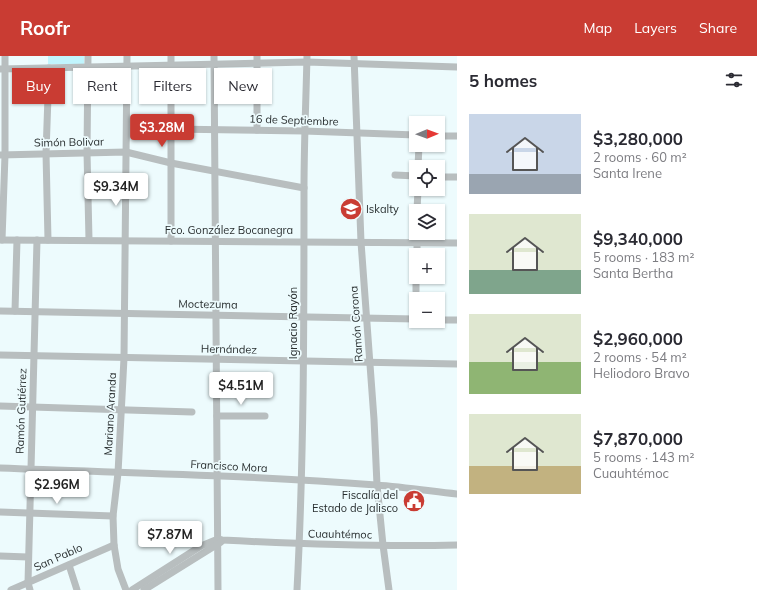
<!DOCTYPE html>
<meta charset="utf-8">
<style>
:root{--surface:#fff;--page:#f7f7f7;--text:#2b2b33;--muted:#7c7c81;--accent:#c93c33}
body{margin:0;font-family:Mulish,sans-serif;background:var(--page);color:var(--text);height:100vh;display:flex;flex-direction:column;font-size:15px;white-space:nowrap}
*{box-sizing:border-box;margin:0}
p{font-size:13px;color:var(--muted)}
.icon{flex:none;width:22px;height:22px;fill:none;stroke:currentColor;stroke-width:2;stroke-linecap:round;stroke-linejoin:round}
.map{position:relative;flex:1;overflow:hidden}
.panel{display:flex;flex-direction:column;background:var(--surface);width:300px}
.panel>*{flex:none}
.banner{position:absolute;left:12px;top:12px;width:380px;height:36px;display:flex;gap:8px}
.needle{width:26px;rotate:89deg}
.tools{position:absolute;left:409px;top:60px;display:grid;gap:8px}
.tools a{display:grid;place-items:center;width:36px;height:36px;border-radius:0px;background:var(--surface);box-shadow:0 1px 3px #0004;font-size:20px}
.price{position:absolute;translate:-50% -34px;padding:0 9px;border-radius:4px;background:#fff;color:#222;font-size:13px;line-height:26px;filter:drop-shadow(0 1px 2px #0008)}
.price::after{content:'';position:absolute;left:50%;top:24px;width:12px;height:9px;margin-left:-6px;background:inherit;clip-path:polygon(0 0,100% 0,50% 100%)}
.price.current{background:var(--accent);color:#fff}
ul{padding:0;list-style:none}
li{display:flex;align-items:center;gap:12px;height:100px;padding:0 12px}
li span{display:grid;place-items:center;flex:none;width:112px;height:80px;border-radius:0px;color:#555}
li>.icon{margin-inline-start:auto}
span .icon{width:48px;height:48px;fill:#fffc;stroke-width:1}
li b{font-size:17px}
h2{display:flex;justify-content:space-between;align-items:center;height:48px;padding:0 12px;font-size:17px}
.tag{padding:0 14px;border-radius:0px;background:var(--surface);box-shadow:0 1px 3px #0004;font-size:14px;line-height:36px}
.tag.current{background:var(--accent);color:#fff}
header{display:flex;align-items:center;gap:24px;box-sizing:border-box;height:56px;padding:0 20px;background:var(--accent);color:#fff}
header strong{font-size:19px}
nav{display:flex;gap:22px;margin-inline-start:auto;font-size:14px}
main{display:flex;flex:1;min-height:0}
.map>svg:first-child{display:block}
</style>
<header>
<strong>Roofr</strong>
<nav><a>Map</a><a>Layers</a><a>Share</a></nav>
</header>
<main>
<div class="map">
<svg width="457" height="534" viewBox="0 0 457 534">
<rect width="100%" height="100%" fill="#edfbfd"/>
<rect fill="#c1f5fd" x="48" y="0" width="36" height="8"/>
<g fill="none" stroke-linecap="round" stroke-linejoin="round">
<g stroke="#b8bebf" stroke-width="7">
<path d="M88,0l-1,96 2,88"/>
<path d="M171,0v185"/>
<path d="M214,0l4,534"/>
<path d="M354,0l7,186 13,177 3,66 6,60 6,45"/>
<path d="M0,13l307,-7 150,5"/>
<path d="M171,73l133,2 112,4"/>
<path d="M257,74v-74"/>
<path d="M438,80h19"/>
<path d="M0,99l126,-3 45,11 133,25"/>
<path d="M418,111l1,-22"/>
<path d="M395,119l21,1"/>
<path d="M438,121h19"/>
<path d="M417,155l1,-22"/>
<path d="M0,184l457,3"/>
<path d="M2,184l3,-85v-99"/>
<path d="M48,184l-2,-87 3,-85"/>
<path d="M417,199v-22"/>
<path d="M416,235v-14"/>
<path d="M0,255l416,8"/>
<path d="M15,255l2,-71"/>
<path d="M438,264h19"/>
<path d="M0,299l457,9"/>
<path d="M0,350l192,6"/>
<path d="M217,360h48"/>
<path d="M0,412c125,5 251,7 376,17 27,2 54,6 81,9"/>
<path d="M0,456l113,4"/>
<path d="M0,500l28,1"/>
<path d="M69,509l8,25"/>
<path d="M11,534l103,-45"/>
<path d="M30,534l-2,-7 9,-343"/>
<path d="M126,534l-8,-21 -4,-24 -1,-29 5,-43 6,-115 3,-302"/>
<path d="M132,534l69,-44 17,-7 4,1c78,4 157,7 235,5"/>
<path d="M144,534l77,-48"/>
<path d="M297,534c7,-134 7,-268 7,-401 0,-45 2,-89 3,-133"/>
</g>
</g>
<defs>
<g id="school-disc" transform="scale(1.15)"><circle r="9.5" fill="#c93c33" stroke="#edfbfd"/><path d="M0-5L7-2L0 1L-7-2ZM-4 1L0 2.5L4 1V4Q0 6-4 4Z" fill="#fff"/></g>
<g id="civic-disc" transform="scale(1.15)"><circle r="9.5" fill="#c93c33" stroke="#edfbfd"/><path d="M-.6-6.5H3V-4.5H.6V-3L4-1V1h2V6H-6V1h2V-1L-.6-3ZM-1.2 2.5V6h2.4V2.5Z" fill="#fff"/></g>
</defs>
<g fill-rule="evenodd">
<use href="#school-disc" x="351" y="153"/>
<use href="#civic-disc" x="414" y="445"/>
</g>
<g text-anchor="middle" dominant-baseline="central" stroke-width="3.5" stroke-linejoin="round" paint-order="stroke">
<g font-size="11" fill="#292f30" stroke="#edfbfd">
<text transform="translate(294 64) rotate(2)">16 de Septiembre</text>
<text transform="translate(69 86) rotate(-1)">Simón Bolivar</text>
<text x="229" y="174">Fco. González Bocanegra</text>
<text transform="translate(208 248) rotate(1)">Moctezuma</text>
<text transform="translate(293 267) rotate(-90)">Ignacio Rayón</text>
<text transform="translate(356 268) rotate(-94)">Ramón Corona</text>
<text transform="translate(229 293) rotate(1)">Hernández</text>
<text transform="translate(21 355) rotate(-88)">Ramón Gutiérrez</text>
<text transform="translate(110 358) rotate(-87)">Mariano Aranda</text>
<text transform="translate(229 410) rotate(3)">Francisco Mora</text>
<text transform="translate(340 478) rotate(1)">Cuauhtémoc</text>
<text transform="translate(58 501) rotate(-24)">San Pablo</text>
</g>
<g font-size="11" fill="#292f30" stroke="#edfbfd" text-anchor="start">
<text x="366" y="153">Iskalty</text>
<text x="398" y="439" text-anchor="end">Fiscalía del<tspan x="398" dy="13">Estado de Jalisco</tspan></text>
</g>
</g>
</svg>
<div class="tools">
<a><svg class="needle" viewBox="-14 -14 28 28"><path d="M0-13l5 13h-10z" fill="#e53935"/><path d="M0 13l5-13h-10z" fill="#7c7c81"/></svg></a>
<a><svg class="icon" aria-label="locate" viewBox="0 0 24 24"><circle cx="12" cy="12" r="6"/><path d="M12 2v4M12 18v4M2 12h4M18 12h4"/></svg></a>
<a><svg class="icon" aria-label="layers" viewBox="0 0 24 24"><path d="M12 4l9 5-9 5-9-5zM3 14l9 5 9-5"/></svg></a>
<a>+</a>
<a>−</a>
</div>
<b class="price current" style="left:162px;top:92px">$3.28M</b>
<b class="price" style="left:116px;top:151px">$9.34M</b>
<b class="price" style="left:241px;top:350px">$4.51M</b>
<b class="price" style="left:57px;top:449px">$2.96M</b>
<b class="price" style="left:170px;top:499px">$7.87M</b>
<div class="banner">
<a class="tag current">Buy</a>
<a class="tag">Rent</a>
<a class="tag">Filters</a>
<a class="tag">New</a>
</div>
</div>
<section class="panel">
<h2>5 homes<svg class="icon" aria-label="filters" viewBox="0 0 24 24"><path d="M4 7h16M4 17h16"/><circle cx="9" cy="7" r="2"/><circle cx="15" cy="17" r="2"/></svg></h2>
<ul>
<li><span style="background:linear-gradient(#c9d6e8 75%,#9aa5b1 0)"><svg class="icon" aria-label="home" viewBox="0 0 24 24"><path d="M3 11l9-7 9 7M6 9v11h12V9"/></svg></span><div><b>$3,280,000</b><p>2 rooms · 60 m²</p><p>Santa Irene</p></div></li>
<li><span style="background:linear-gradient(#dfe7d0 70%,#7fa58c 0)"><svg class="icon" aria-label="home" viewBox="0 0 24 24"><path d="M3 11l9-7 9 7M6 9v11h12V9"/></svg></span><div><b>$9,340,000</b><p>5 rooms · 183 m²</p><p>Santa Bertha</p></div></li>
<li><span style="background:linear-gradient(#dfe7d0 60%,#8fb573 0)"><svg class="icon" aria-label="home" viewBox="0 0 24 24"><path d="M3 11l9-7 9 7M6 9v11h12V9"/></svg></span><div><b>$2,960,000</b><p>2 rooms · 54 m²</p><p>Heliodoro Bravo</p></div></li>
<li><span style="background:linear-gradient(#dfe7d0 65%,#c2b280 0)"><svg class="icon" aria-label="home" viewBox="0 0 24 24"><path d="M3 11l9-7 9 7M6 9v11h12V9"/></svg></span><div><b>$7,870,000</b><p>5 rooms · 143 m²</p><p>Cuauhtémoc</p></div></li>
</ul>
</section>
</main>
